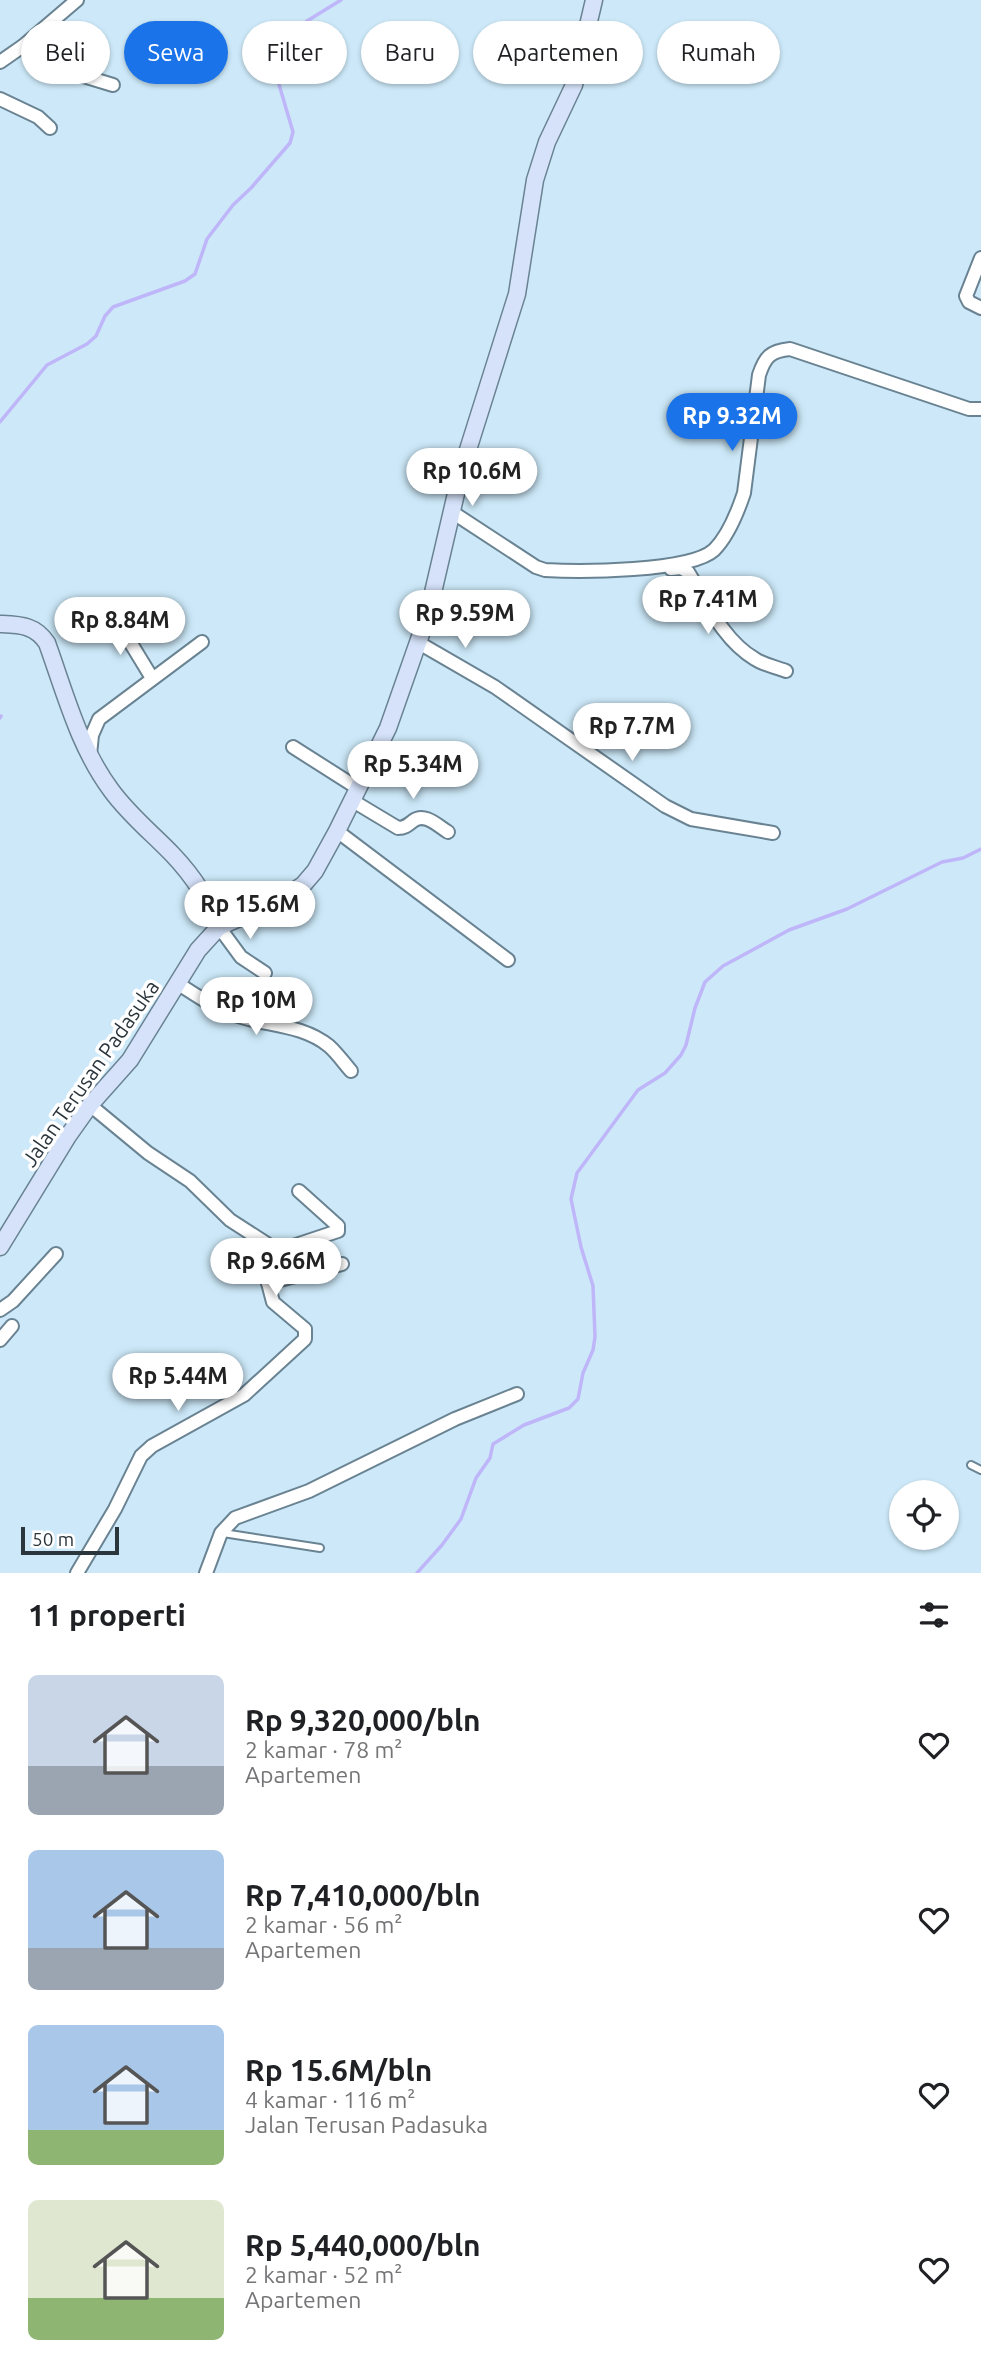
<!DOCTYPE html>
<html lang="id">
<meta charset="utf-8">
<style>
:root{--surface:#fff;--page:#f2f2f2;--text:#202124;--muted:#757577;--accent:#1a73e8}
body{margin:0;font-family:Ubuntu,sans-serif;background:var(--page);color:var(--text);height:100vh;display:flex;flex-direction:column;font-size:26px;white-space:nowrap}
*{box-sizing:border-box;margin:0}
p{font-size:23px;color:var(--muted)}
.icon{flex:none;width:38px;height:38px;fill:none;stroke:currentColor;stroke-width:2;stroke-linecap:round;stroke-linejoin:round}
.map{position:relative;height:1573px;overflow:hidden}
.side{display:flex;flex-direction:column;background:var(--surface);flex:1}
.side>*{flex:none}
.guide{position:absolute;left:21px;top:21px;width:940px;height:63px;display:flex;gap:14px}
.tools{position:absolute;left:889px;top:1480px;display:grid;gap:14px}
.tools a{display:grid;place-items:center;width:70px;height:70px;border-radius:50%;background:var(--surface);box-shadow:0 2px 5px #0004;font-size:35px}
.scale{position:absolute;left:21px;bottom:18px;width:98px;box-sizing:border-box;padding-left:7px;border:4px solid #2b353c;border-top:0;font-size:19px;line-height:24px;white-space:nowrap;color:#2b353c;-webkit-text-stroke:5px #fff;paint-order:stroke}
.price{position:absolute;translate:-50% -60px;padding:0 16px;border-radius:24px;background:#fff;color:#222;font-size:23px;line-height:46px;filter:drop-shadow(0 2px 4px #0008)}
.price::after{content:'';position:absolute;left:50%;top:42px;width:21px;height:16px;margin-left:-10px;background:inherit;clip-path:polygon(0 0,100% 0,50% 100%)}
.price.current{background:var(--accent);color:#fff}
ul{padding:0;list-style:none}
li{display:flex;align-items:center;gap:21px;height:175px;padding:0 28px}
li span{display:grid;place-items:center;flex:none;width:196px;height:140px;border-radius:10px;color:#555}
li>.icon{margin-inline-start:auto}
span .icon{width:84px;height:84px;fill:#fffc;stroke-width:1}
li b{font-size:30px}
h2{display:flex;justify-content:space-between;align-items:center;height:84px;padding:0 28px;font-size:30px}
.tag{padding:0 24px;border-radius:32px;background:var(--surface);box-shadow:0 2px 5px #0004;font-size:24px;line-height:63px}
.tag.current{background:var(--accent);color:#fff}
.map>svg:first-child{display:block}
</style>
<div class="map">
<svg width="981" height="1573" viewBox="0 0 981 1573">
<rect width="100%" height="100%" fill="#cde9f9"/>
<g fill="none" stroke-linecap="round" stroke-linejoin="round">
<g stroke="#beb6f8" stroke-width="3.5">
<path d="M0,422l47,-57 40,-21 9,-8 9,-20 8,-9 72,-26 10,-7 12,-35 26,-34 18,-17 39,-45 3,-11 -15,-51 -1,-13 8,-23 22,-24 34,-21"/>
<path d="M0,718l1,-2"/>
<path d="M417,1573l25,-28 19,-26 15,-41 14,-20 3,-14 31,-19 45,-17 9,-9 5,-26 10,-23 2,-13 -2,-51 -12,-39 -10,-48 6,-26 61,-83 27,-17 16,-18 5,-10 9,-37 10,-26 18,-16 66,-36 58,-21 95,-47 21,-4 18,-9"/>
</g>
<g stroke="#6a8392" stroke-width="10">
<g id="lane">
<path d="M971,1465l10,5"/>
<path d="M223,1533l97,15"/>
</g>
</g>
<g stroke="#6a8392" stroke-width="16">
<g id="street">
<path d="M23,46l57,29 33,10"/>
<path d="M0,62l23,-16 54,-46"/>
<path d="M0,99l38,18 12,11"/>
<path d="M981,258l-15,38 3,6 12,6"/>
<path d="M452,512l84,55 9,3c34,2 145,2 169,-20 14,-14 24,-39 30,-57l15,-118c6,-18 11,-24 31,-26l179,60h12"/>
<path d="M671,569l10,-1 7,4c19,31 35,68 67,87 9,6 21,8 31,12"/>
<path d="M116,619l36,59"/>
<path d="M419,643l76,44 170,119 26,13 82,14"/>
<path d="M293,747l66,42"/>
<path d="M90,755l2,-20 7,-16 103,-77"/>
<path d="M353,801l45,27c7,0 10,-3 15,-7 12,-9 25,5 35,11"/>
<path d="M337,831l171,129"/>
<path d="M219,927l22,30 24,16"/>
<path d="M177,983c19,12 37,25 58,32 31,11 67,9 94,31 8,7 15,17 22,25"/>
<path d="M90,1105l58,48 42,28 40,39 48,31 60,-20v-5l-39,-35"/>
<path d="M278,1251l-10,32 74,-19"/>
<path d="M0,1310l13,-9 43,-47"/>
<path d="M0,1340l12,-14"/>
<path d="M77,1573l38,-64 26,-53 11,-10 92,-51 61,-56v-10l-32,-27 -5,-19"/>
<path d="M206,1573l15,-40 14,-15 74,-27 146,-72 62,-25"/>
</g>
</g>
<g stroke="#6a8392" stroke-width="19">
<g id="secondary">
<path d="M0,624c21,1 35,1 47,19 18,50 32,104 64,147 18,25 42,44 62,65 20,21 36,46 46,72"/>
<path d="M0,1247l68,-111 22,-31 40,-45 68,-110 21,-23 63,-28 21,-14 12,-14 22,-40 51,-103 40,-114 33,-142 56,-178 18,-114 12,-38 27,-57 20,-85"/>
</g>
</g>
<use href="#lane" stroke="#fff" stroke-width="6"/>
<use href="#street" stroke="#fff" stroke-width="12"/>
<use href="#secondary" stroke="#d5e2f9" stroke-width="16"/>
</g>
<g text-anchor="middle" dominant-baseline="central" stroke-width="7" stroke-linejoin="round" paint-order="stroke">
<g font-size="21" fill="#2b353c" stroke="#fff">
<text transform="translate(90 1073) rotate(-55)">Jalan Terusan Padasuka</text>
</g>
</g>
</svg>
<div class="tools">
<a><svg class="icon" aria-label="locate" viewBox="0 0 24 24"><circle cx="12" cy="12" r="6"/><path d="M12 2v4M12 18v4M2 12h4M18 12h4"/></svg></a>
</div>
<div class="scale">50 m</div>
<b class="price current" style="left:732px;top:453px">Rp 9.32M</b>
<b class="price" style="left:472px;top:508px">Rp 10.6M</b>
<b class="price" style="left:708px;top:636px">Rp 7.41M</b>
<b class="price" style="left:465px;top:650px">Rp 9.59M</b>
<b class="price" style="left:120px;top:657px">Rp 8.84M</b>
<b class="price" style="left:632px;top:763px">Rp 7.7M</b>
<b class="price" style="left:413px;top:801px">Rp 5.34M</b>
<b class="price" style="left:250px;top:941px">Rp 15.6M</b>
<b class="price" style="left:256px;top:1037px">Rp 10M</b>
<b class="price" style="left:276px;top:1298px">Rp 9.66M</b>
<b class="price" style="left:178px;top:1413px">Rp 5.44M</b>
<div class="guide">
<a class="tag">Beli</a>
<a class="tag current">Sewa</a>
<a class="tag">Filter</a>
<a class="tag">Baru</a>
<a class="tag">Apartemen</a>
<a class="tag">Rumah</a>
</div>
</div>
<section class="side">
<h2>11 properti<svg class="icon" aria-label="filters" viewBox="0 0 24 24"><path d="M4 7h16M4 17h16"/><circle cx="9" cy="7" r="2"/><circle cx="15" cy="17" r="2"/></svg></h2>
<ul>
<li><span style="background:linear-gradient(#c9d6e8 65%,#9aa5b1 0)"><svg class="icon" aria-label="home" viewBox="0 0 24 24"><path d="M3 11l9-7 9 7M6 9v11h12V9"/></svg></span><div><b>Rp 9,320,000/bln</b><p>2 kamar · 78 m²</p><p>Apartemen</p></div><svg class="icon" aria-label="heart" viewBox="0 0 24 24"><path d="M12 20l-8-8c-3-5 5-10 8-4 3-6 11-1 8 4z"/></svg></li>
<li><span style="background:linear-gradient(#a9c7e8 70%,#9aa5b1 0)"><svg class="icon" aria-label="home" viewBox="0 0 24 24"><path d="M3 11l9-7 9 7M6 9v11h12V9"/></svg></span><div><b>Rp 7,410,000/bln</b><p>2 kamar · 56 m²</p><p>Apartemen</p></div><svg class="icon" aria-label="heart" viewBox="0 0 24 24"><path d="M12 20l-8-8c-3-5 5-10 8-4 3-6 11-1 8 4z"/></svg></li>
<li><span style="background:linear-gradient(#a9c7e8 75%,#8fb573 0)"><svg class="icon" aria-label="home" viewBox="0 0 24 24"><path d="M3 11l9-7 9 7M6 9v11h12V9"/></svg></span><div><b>Rp 15.6M/bln</b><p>4 kamar · 116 m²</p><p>Jalan Terusan Padasuka</p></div><svg class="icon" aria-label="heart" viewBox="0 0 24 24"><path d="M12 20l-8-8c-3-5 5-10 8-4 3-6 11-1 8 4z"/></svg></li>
<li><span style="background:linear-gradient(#dfe7d0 70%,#8fb573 0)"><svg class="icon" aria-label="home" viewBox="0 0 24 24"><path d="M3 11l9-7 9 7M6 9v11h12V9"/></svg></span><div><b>Rp 5,440,000/bln</b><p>2 kamar · 52 m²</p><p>Apartemen</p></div><svg class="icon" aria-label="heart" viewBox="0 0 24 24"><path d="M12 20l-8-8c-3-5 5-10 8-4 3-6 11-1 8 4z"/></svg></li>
</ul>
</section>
